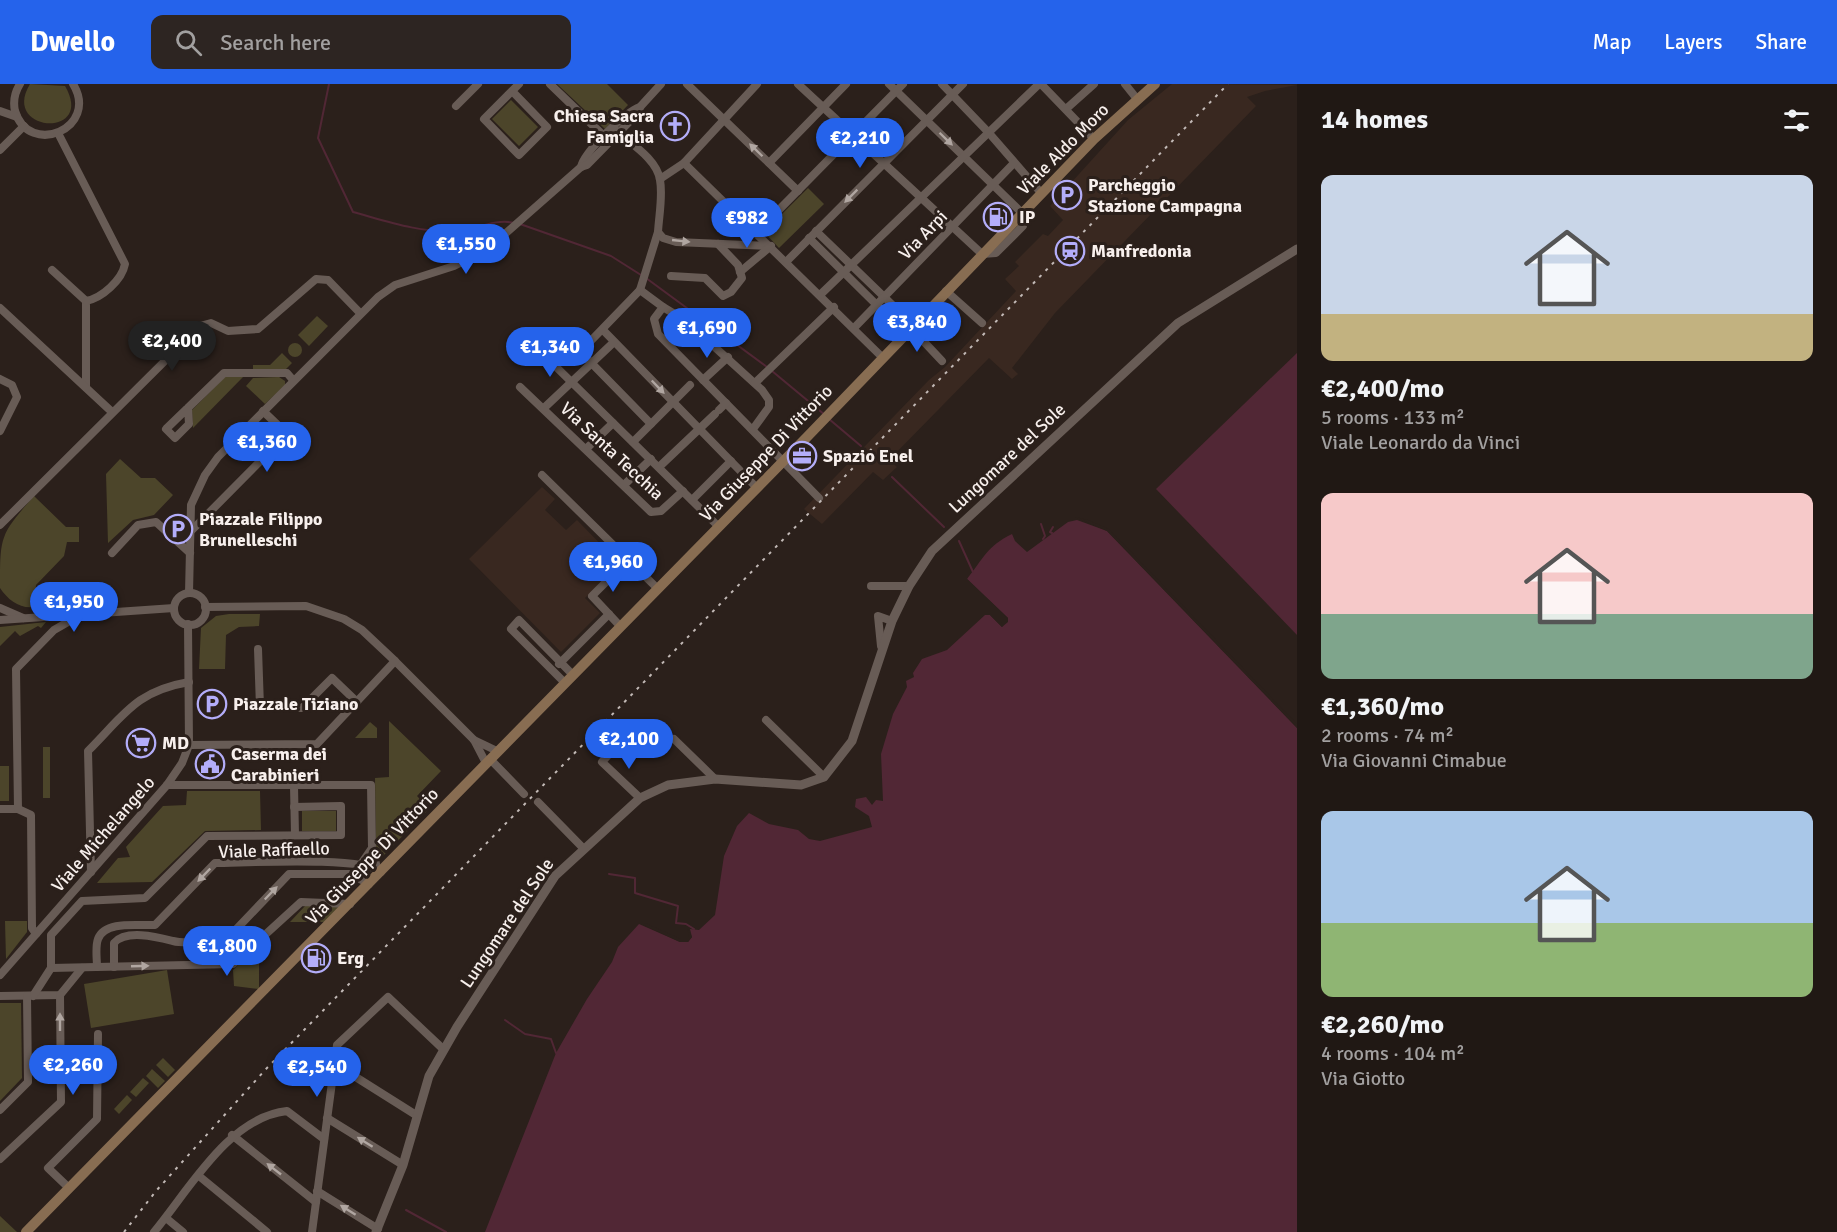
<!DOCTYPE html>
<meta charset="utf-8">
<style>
:root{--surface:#201814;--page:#2d2522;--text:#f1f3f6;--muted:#a2a0a0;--accent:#2563eb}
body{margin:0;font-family:Signika,sans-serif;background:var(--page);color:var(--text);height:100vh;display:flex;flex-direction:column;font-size:22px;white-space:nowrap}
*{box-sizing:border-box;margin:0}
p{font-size:20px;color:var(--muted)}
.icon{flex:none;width:33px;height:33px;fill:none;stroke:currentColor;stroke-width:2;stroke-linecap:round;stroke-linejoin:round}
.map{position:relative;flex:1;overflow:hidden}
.drawer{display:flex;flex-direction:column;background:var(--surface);width:540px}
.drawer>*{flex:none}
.price{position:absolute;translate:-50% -51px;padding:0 14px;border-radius:21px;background:var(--accent);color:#fff;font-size:20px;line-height:39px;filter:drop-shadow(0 2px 3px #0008)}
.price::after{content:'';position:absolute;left:50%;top:36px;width:18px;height:14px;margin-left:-9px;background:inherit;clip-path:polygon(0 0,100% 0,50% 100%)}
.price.selected{background:#222;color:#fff}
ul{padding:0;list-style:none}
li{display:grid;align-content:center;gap:12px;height:318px;padding:0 24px}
li span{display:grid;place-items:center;height:186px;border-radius:12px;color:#555}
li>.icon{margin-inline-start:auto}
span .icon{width:108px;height:108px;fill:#fffc;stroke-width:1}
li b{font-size:26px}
h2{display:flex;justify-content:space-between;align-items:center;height:72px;padding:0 24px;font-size:26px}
header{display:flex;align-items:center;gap:36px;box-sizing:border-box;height:84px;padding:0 30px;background:var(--accent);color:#fff}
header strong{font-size:28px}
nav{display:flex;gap:33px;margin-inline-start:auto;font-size:21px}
.search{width:420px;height:54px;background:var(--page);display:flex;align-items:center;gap:15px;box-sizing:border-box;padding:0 21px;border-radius:12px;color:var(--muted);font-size:22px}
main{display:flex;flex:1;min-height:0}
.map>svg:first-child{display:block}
</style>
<header>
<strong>Dwello</strong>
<div class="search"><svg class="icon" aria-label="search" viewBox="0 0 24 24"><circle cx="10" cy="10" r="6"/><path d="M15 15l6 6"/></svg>Search here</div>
<nav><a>Map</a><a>Layers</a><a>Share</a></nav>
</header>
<main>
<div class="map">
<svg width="1297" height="1148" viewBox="0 0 1297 1148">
<rect width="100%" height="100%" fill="#2b201b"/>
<g fill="#392820">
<path d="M1172,0l125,1 -32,6 -18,6 9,9 -201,207 -43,55 6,6 -6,5 -23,-21 -100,102 8,7 -14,13 -10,-8 -51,52 -18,-15 125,-129 16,-13 71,-76 -11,-12 14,-13 -4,-4 28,-28 5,2 15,-16 -13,-14 78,-86z"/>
<path d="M542,403l13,12 -10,11 21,20 11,-10 42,43 -34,35 15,15 -39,39 -92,-93z"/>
</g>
<g fill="#4c452a">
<path d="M30,0l35,2c31,53 -65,47 -35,-2z"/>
<path d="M557,0h50l21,21 -23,24z"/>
<path d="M511,16l27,27 -19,19 -27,-27z"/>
<path d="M808,104l16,16 -45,44 -15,-16z"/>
<path d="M317,232l11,10 -19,20 -11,-11z"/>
<circle cx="295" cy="266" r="7"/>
<path d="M282,269l10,10 -6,6h-33v-4h17z"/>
<path d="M226,292h18l-51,52 -1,-18z"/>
<path d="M279,293l6,4v4l-20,19 -19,-18 7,-8z"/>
<path d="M120,375l21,19h14l18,17 -19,20 -21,5 -25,23 -2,-69z"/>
<path d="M34,412l32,31h13v15h-12l-3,14 -28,29 -2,22c-14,2 -26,-7 -34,-19 0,-53 0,-53 34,-92z"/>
<path d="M229,530h31l-1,12 -20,1 -13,8 -1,34h-26l2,-41 15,-12z"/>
<path d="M46,538l-5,6 -3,-2 -18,10 -5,-5 -15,15v-19z"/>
<path d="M389,637l52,50 -24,25 12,13 -50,51 -3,-11 -1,-71 14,-1z"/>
<path d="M370,638l7,6v10h-22z"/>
<rect x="43" y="663" width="7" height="51"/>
<rect x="0" y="682" width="9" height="35"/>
<path d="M187,707h73l1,39 -56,1 -53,51 -55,1 21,-25 12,-1 -4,-10 37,-41 23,-1z"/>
<rect x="302" y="727" width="34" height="20"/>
<path d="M305,822h37l-16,16h-36z"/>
<path d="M5,837h22v11l-21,27z"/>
<path d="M252,868l7,3v34l-25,-3 -1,-16z"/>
<path d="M167,886l7,44 -83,14 -7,-44z"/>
<path d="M0,919h21l1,75 -22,23z"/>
<path d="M163,974l12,12 -7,7 -12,-12z"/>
<path d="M152,985l13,12 -7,7 -12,-12z"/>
<path d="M143,994l6,5 -13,14 -6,-5z"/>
<path d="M127,1011l5,5 -13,14 -5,-5z"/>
<path d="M0,1132l17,16h-17z"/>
</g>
<g fill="#512735">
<path d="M1297,269v282l-141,-146z"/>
<path d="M1077,436l30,11 190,197v504h-812l71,-179 31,-54 25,-37 6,-15 21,-23 41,18h8l4,-5 -2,-8 9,1 16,-15 9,-59 13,-30 12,-13 20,11 29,6 11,9 11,2 52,-14 -3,-11 -14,-9 1,-8 10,-2 6,8 4,-5 7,1 -2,-47 12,-40 14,-27 -1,-6 8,-4 -1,-4 9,-14 25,-9 38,-35h5l12,12 6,-9 -41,-39c16,-20 20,-33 45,-45l3,7 12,11 41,-30z"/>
</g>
<g fill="#2b201b">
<path d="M1075,433l13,3 21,9 188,195v4l-190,-197z"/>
<path d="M965,493l43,41v4l-6,5 -12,-12v-3l12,11 3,-2 -26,-25 -14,-15z"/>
<path d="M645,839l36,16h5l3,-3 -2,-8 5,9 -4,5h-8l-37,-17z"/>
</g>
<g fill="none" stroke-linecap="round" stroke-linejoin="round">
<g stroke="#512735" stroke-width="2">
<path d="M329,0l-11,54 35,74c33,9 67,21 102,19 20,-1 39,-13 60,-8"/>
<path d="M520,140l91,32 30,19"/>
<path d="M646,194l121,89"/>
<path d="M772,287l53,44"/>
<path d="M829,335l32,27"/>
<path d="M892,393l52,50"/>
<path d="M1041,440l4,12 -2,3"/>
<path d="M1052,449l-2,-1 3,-5"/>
<path d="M959,457l14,31"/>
<path d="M609,790l26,4v15l43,13 -2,17 10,1 8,5"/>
<path d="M505,936l20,14 26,5 5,14"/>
<path d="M406,1126l40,22"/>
</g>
<g stroke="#685c56" stroke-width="8">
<path d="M20,0c-5,8 -7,18 -5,27 14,47 85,17 58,-27"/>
<path d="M550,0l57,55"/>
<path d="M687,0l111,107"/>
<path d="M798,0l184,170 14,-1 27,-27 -1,-13 -133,-129"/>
<path d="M942,0l47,49 53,61"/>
<path d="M1041,0l53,55"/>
<path d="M1125,0l12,15"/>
<path d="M512,7l35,36 -28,28 -35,-36 35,-35"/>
<path d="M456,22l22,-22"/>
<path d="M1066,25l28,-25"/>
<path d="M0,27l17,6"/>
<path d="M613,44c15,14 44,30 47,52 3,16 -1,35 -2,52l5,6 13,4 95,4"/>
<path d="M58,49l67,131c-3,16 -23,34 -39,37v86"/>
<path d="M0,66l24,-24"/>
<path d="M684,79l198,194"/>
<path d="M769,79l77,-79"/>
<path d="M581,83c3,-15 44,-55 59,-60"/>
<path d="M660,95l24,-16 73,-79"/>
<path d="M816,147l92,89 3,8 31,33"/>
<path d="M757,148l146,-148"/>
<path d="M809,154l92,91 10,-1"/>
<path d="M787,177l176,-177"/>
<path d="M52,186l34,31"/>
<path d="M740,188l31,-26"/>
<path d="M671,192l34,2 18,18 8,-4 11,-14 -4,-13 -20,-21"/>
<path d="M640,206l23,17 -9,12 4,15 161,164"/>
<path d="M946,207l36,32"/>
<path d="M821,210l218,-210"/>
<path d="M663,223l23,14 76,69 7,10v7l-16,22"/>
<path d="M0,224l112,104"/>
<path d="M854,244l160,-165"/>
<path d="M603,246l153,157"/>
<path d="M564,251l87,89"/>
<path d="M580,268l60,-62 18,-58"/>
<path d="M545,272l173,170"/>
<path d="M0,295l12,6 5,12 -17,34"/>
<path d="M703,296l25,-23"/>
<path d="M755,299l79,-76"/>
<path d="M520,303l131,125 10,-1 22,-20"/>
<path d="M188,324l1,16 -14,14 -9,-9 58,-56h63l6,7"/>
<path d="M544,324l70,-66"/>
<path d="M719,326l7,-7"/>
<path d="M633,358l57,-57"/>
<path d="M586,365l27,-26"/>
<path d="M659,383l56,-53"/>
<path d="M542,391l115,113"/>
<path d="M624,401l27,-26"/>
<path d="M692,416l39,-39"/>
<path d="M0,441l200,-199 11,-3 17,8 30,-2 58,-50 12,1 32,33"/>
<path d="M191,447l96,-97 -24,-23"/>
<path d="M112,469l26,-28 18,-3 34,31"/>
<path d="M871,502h38"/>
<path d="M189,509l2,-88 14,-30 13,-18 160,-160 17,-12 59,-19 35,-18 92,-81 6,-2 51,-52 2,-6 21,-23"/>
<circle cx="190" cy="525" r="16"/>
<path d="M205,523l101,-1 38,13 18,11 33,31 79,79 12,23"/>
<path d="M0,524l23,10"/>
<path d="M0,536l174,-12"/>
<path d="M620,542l-28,-30 36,-36"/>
<path d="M881,562l-3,-30 14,5"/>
<path d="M258,565l2,58 42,1 30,-30 25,24"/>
<path d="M559,580l50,-50"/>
<path d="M564,598l-53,-53 8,-9 53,54"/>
<path d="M766,636l58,57"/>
<path d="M674,655l41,40"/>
<path d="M474,656l23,11"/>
<path d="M620,658l-18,20 38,36"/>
<path d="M189,661l128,-1 78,-83"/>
<path d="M490,675l34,35"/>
<path d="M167,701h204l1,63 -11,16"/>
<path d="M294,702l1,49"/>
<path d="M538,718l45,46"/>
<path d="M0,725h18"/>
<path d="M372,764l5,20"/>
<path d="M91,788l-3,-121c36,-36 48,-60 101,-69"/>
<path d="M36,850l-4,-6 -1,-113 -13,-6 -2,-140 38,-39 26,-15"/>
<path d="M97,883c0,-8 -2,-20 1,-28 7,-19 41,-13 57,-14l60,-62c30,0 148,-7 166,9"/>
<path d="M114,883v-24c12,-14 43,-6 59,-2 15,4 37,-1 53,-1l63,-66h62l18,10"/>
<path d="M51,884v-33l31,-34 63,-3 62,-62 134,-1v-29l-47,1"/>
<path d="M0,891l167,-190 15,-22 7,-18 -1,-121"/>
<path d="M0,912l60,-1 22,-27"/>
<path d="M33,912l18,-28 182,-4 68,-62 49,2"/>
<path d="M335,980l81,51"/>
<path d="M0,1026l28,-28 -1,-86"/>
<path d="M327,1034l76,47"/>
<path d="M232,1051l84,67"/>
<path d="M0,1075l61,-57 -1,-107"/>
<path d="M199,1092l68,56"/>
<path d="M69,1104l-21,-20 49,-49 1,-85"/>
<path d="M317,1107l61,38"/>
<path d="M166,1134l17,14"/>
<path d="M154,1148c35,-42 75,-115 133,-121l37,28"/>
<path d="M312,1148l25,-187 51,-48 55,52"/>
</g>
<path stroke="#685c56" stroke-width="9" d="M376,1148l27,-67 26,-89 28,-49 98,-151 85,-78 28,-13 47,-6 86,6 23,-8 28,-36 40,-120 17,-35 23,-35 246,-228 119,-74"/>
<path stroke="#886d52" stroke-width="10" d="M26,1148l781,-795 287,-298 61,-55"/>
<path stroke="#c2b9b6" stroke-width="2" stroke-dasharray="3 6" stroke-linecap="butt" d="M124,1148l32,-41 110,-122 962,-985"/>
</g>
<defs><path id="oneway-solid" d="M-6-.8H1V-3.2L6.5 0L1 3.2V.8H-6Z" transform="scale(1.5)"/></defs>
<g fill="#b0a6a1">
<use href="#oneway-solid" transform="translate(946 55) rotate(44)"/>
<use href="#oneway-solid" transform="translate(756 66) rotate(-136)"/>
<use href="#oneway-solid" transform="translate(851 112) rotate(135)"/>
<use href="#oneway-solid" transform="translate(681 157) rotate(6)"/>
<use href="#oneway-solid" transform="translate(658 303) rotate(46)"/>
<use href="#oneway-solid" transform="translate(204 791) rotate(134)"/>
<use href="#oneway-solid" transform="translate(271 809) rotate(-46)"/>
<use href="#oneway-solid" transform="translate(140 882) rotate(-2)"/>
<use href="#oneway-solid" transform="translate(60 938) rotate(-90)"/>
<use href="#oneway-solid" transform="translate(365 1058) rotate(-148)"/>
<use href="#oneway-solid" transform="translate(274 1085) rotate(-142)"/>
<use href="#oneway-solid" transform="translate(348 1126) rotate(-148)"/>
</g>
<defs>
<g id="church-ring" transform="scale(1.5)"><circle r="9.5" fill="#2b201b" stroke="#b3adf9" stroke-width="1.5"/><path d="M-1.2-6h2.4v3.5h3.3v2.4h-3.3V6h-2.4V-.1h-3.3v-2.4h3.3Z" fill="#b3adf9"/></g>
<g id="parking-ring" transform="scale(1.5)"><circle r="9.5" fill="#2b201b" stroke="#b3adf9" stroke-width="1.5"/><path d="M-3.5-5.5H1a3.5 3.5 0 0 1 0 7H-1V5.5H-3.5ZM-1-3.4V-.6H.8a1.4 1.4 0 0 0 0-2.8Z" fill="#b3adf9"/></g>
<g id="fuel-ring" transform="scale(1.5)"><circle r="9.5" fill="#2b201b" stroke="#b3adf9" stroke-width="1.5"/><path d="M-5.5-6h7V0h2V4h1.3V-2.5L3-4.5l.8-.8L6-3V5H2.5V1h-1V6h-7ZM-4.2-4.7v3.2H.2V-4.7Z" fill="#b3adf9"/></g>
<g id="station-ring" transform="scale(1.5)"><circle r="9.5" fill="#2b201b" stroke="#b3adf9" stroke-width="1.5"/><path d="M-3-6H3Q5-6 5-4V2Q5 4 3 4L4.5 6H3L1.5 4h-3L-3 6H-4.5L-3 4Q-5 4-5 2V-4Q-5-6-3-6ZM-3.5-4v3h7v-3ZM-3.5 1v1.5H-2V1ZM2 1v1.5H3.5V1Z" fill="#b3adf9"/></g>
<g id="office-ring" transform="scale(1.5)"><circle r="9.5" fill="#2b201b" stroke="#b3adf9" stroke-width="1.5"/><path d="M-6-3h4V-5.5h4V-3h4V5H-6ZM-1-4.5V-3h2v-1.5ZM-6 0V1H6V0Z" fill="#b3adf9"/></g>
<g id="supermarket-ring" transform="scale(1.5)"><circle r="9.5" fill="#2b201b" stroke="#b3adf9" stroke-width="1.5"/><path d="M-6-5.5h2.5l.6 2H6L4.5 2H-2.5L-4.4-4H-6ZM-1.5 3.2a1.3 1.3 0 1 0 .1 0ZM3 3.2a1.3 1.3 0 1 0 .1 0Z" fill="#b3adf9"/></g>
<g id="civic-ring" transform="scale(1.5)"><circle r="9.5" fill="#2b201b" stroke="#b3adf9" stroke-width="1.5"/><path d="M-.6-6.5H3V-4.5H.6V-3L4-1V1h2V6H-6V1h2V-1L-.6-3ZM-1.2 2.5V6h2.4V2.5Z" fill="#b3adf9"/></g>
</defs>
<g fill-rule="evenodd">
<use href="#church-ring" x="675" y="42"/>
<use href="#parking-ring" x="1067" y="111"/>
<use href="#fuel-ring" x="998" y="133"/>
<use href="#station-ring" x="1070" y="167"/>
<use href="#office-ring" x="802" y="372"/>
<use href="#parking-ring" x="178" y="445"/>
<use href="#parking-ring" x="212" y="620"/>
<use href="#supermarket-ring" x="141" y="659"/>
<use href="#civic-ring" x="210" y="680"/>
<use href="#fuel-ring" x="316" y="874"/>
</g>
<g text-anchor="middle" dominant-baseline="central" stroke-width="6" stroke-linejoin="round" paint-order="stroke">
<g font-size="18" font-weight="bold" fill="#f7efec" stroke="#2b201b" text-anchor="start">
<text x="654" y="32" text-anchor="end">Chiesa Sacra<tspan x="654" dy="21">Famiglia</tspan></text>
<text x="1088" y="101">Parcheggio<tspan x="1088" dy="21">Stazione Campagna</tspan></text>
<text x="1019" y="133">IP</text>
<text x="1091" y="167">Manfredonia</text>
<text x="823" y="372">Spazio Enel</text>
<text x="199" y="435">Piazzale Filippo<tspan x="199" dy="21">Brunelleschi</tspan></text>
<text x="233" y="620">Piazzale Tiziano</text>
<text x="162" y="659">MD</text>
<text x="231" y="670">Caserma dei<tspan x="231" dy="21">Carabinieri</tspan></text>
<text x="337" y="874">Erg</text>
</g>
<g font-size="18" fill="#f7efec" stroke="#2b201b">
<text transform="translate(1063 65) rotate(-45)">Viale Aldo Moro</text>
<text transform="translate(923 151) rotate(-46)">Via Arpi</text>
<text transform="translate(612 367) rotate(43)">Via Santa Tecchia</text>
<text transform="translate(766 369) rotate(-46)">Via Giuseppe Di Vittorio</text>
<text transform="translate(1007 374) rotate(-43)">Lungomare del Sole</text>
<text transform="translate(103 750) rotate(-49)">Viale Michelangelo</text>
<text transform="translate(274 766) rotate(-2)">Viale Raffaello</text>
<text transform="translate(372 772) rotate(-46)">Via Giuseppe Di Vittorio</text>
<text transform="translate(507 839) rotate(-56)">Lungomare del Sole</text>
</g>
</g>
</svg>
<b class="price" style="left:860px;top:85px">€2,210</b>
<b class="price" style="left:747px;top:165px">€982</b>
<b class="price" style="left:466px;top:191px">€1,550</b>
<b class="price" style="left:917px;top:269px">€3,840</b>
<b class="price" style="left:707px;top:275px">€1,690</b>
<b class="price selected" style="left:172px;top:288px">€2,400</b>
<b class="price" style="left:550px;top:294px">€1,340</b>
<b class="price" style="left:267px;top:389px">€1,360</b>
<b class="price" style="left:613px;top:509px">€1,960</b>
<b class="price" style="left:74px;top:549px">€1,950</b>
<b class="price" style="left:629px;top:686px">€2,100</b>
<b class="price" style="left:227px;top:893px">€1,800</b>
<b class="price" style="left:73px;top:1012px">€2,260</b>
<b class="price" style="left:317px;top:1014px">€2,540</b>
</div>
<section class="drawer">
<h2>14 homes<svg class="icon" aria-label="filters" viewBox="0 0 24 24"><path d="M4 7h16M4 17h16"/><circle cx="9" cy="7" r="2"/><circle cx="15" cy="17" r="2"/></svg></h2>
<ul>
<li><span style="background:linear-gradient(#c9d6e8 75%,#c2b280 0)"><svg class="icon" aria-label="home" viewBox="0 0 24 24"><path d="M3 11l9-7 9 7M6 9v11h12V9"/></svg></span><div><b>€2,400/mo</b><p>5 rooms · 133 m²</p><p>Viale Leonardo da Vinci</p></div></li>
<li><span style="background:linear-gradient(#f6c9c9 65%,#7fa58c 0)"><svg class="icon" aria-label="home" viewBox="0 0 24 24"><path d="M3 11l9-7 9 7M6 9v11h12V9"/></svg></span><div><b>€1,360/mo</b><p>2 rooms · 74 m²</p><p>Via Giovanni Cimabue</p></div></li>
<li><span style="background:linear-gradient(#a9c7e8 60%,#8fb573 0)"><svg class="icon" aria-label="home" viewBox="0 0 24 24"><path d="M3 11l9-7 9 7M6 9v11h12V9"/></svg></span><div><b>€2,260/mo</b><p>4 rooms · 104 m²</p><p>Via Giotto</p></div></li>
</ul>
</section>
</main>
